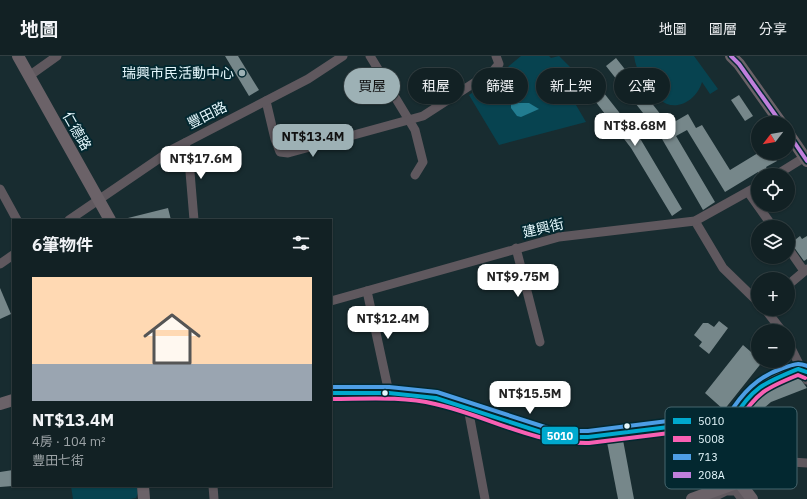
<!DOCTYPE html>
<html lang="zh-TW">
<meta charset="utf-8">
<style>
:root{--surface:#122124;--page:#1f2e31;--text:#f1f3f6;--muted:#9ca3a6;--line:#313e41;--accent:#9db1b5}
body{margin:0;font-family:"IBM Plex Sans","Noto Sans TC",sans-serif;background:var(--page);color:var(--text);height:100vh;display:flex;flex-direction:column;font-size:15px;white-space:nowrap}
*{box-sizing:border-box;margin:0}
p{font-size:13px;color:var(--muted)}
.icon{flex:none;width:22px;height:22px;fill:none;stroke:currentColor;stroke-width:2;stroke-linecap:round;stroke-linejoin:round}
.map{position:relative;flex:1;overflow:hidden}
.side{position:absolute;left:12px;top:163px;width:320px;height:268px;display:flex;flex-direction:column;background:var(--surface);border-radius:0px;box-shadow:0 1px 3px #0004,0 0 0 1px var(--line)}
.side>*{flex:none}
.banner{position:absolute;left:344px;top:12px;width:380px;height:36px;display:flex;gap:8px}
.needle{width:26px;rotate:239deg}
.fabs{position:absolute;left:751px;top:60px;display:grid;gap:8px}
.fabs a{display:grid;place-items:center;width:44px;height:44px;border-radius:50%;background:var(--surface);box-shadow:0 1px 3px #0004,0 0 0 1px var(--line);font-size:20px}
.price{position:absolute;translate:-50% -34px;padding:0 9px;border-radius:8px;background:#fff;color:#222;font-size:13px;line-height:26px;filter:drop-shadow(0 1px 2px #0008)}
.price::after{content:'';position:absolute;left:50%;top:24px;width:12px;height:9px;margin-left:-6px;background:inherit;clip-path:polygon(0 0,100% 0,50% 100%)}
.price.active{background:var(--accent);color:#111}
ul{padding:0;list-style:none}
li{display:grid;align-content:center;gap:8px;height:212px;padding:0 20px}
li span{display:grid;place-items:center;height:124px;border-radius:0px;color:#555}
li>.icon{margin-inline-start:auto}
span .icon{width:72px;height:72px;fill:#fffc;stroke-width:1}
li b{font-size:17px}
h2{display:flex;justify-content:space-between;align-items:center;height:48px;padding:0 20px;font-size:17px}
.tag{padding:0 14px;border-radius:18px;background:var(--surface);box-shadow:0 1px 3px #0004,0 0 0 1px var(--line);font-size:14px;line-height:36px}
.tag.active{background:var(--accent);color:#111}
header{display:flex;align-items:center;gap:24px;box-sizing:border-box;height:56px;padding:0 20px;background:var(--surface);border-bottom:1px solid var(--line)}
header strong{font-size:19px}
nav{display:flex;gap:22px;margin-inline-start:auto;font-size:14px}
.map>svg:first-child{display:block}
</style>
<header>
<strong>地圖</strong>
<nav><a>地圖</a><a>圖層</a><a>分享</a></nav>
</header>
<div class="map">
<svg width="807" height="443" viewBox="0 0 807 443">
<rect width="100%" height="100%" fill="#182c30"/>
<g fill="#074350">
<path d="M521,0h28l2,2 8,-2 18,18 -11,14 20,34 -87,23 -30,-50 28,-19z"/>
<path d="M634,0h60l24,33 -8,5 -8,-12c-5,18 -27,32 -43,17 -12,-11 -23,-27 -25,-43z"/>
<path d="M71,430h66l1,7 -2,5 -6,1h-57z"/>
</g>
<path fill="#227c90" d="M514,47h15l10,6 -18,8 -4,-1 -6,-8v-4z"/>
<g fill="#76878a">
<path d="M225,0h13l21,34 -10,6z"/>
<path d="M616,2l53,67 19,-11 8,14 6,-3 28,45 28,-17h15l4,8 -11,6 1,2 -8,5 -1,-2 -33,20 -38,-62 -11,6 39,66 -12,8 -45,-78 -52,-66z"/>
<path d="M596,27l45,57 41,69 -10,7 -41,-68 -39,-51 -6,5 -5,-7z"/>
<path d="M739,39l14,21 -8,5 -14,-21z"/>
<path d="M168,152l3,12h-43v-2z"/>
<path d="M800,180l2,3 5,-3v23l-3,2 -13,-18z"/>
<path d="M0,232l11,26 -11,5z"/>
<path d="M719,265l9,7 -19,26 -10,-8 3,-4 -8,-7 9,-12h5l6,4z"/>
<path d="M743,289l15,13v3h5l-39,49 -19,-17z"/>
<path d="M799,321l8,11 -36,14 -7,6 1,6 -5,6 -14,-5 10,-16 7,-8z"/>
<path d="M623,384l11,59h-16l-11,-57z"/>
<path d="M13,414v16l-13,1v-15z"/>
</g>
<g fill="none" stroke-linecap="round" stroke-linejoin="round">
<g stroke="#5f585e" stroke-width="9">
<path d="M370,0l45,74 8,32 -8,13"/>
<path d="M29,20l28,-20"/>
<path d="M266,45l9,38 5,13 8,1 135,-37 71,-46 5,-6 -3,-8"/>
<path d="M185,87l4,17 5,60"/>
<path d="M776,119l29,-18"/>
<path d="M0,133l17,31"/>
<path d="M748,136l25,35"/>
<path d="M69,164l104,-71 135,-70 35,-23"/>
<path d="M695,165l28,47 35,34"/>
<path d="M516,192l24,94"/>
<path d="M788,192l16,23"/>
<path d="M0,208l13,-9"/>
<path d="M788,229l19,-16"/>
<path d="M367,235l22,102"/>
<path d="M331,245l228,-64 136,-16 63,-35"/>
<path d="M765,253l17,22"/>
<path d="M788,286l19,38"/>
<path d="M468,352l17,91"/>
<path d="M733,414l44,-9 30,2"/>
<path d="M213,430l1,13"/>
<path d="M710,443l16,-8h10l6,8"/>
</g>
<g stroke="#6b6268" stroke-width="12">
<path d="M18,0l92,164"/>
<path d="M731,0l8,8 42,59"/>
<path d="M788,77l19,28"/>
<path d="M331,337h58l47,5 111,36 20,3h21l145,-18"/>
<path d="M0,348l13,-4"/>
<path d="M143,430l1,13"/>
<path d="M692,443l47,-17"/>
<path d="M752,443l-13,-17 -6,-12v-51l15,-23 11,-11 34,-14 5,-2 9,3"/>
</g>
<g stroke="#032830" stroke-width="7">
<g id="bus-1">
<path d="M331,337h58l47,5 111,36 20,3h21l145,-18"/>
<path d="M733,363c20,-32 31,-36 65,-50l9,3"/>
</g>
</g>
<g stroke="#032830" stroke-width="7">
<g id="bus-2">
<path d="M331,343c34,0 71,-3 104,5 54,12 96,40 154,39l145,-18"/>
<path d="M738,366c19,-30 28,-34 60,-47l7,3"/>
</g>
</g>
<g stroke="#032830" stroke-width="7">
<g id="bus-3">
<path d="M331,331h58l48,5 111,36 19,3h21l144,-18"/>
<path d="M728,360c14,-23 29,-39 55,-48 10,-3 14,-6 24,-2"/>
</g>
</g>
<g stroke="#032830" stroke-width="7">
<g id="bus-4">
<path d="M731,0l8,8 42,59"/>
<path d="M788,77l19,28"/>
</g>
</g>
<use href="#bus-1" stroke="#00a9ce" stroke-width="4"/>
<use href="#bus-2" stroke="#f860b3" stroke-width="4"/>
<use href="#bus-3" stroke="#4d9ee5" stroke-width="4"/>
<use href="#bus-4" stroke="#c07fdc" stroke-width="4"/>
</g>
<circle fill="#9db1b5" stroke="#032830" stroke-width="1.5" cx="242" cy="17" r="4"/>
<g fill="#e5f8fd" stroke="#032830" stroke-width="1.5">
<circle cx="385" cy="337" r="3.5"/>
<circle cx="627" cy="370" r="3.5"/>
</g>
<g text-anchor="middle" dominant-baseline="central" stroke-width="4" stroke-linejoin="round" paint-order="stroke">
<g font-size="14" fill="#e5f8fd" stroke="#032830" text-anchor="end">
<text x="234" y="17">瑞興市民活動中心</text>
</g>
<g font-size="14" fill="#e5f8fd" stroke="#032830">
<text transform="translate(207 59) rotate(-27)">豐田路</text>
<text transform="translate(77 75) rotate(60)">仁德路</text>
<text transform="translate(543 172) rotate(-13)">建興街</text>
</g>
</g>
<rect x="665" y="351" width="132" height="82" rx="6" fill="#032830" stroke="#47666e" stroke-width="1"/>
<rect x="673" y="362" width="18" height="6" fill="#00a9ce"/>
<rect x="673" y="380" width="18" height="6" fill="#f860b3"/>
<rect x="673" y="398" width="18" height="6" fill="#4d9ee5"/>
<rect x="673" y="416" width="18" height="6" fill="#c07fdc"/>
<g font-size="11" fill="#e5f8fd">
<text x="698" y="369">5010</text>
<text x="698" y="387">5008</text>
<text x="698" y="405">713</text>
<text x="698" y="423">208A</text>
</g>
<rect stroke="#032830" stroke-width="1.5" x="541" y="370" width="38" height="19" rx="4" fill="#00a9ce"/>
<g font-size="11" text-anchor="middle" font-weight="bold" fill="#fff">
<text x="560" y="384">5010</text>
</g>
</svg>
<div class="fabs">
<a><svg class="needle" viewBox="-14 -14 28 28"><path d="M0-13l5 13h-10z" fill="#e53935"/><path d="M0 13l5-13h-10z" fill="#9ca3a6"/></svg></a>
<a><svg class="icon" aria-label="locate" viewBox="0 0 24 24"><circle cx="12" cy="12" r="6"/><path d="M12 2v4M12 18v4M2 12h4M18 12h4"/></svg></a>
<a><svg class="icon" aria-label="layers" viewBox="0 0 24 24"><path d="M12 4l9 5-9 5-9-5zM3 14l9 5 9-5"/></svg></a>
<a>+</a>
<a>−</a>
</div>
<b class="price" style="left:635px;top:91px">NT$8.68M</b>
<b class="price active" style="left:313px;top:102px">NT$13.4M</b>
<b class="price" style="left:201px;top:124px">NT$17.6M</b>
<b class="price" style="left:518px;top:242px">NT$9.75M</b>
<b class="price" style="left:388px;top:284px">NT$12.4M</b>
<b class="price" style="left:530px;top:359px">NT$15.5M</b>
<div class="banner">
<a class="tag active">買屋</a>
<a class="tag">租屋</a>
<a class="tag">篩選</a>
<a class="tag">新上架</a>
<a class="tag">公寓</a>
</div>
<section class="side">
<h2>6筆物件<svg class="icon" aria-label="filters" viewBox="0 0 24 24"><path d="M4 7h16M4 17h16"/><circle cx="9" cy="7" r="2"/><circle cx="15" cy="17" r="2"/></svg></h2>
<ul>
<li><span style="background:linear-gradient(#ffd9b3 70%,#9aa5b1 0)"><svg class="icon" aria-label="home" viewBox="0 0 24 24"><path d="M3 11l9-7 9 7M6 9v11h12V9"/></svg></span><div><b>NT$13.4M</b><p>4房 · 104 m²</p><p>豐田七街</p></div></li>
</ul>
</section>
</div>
